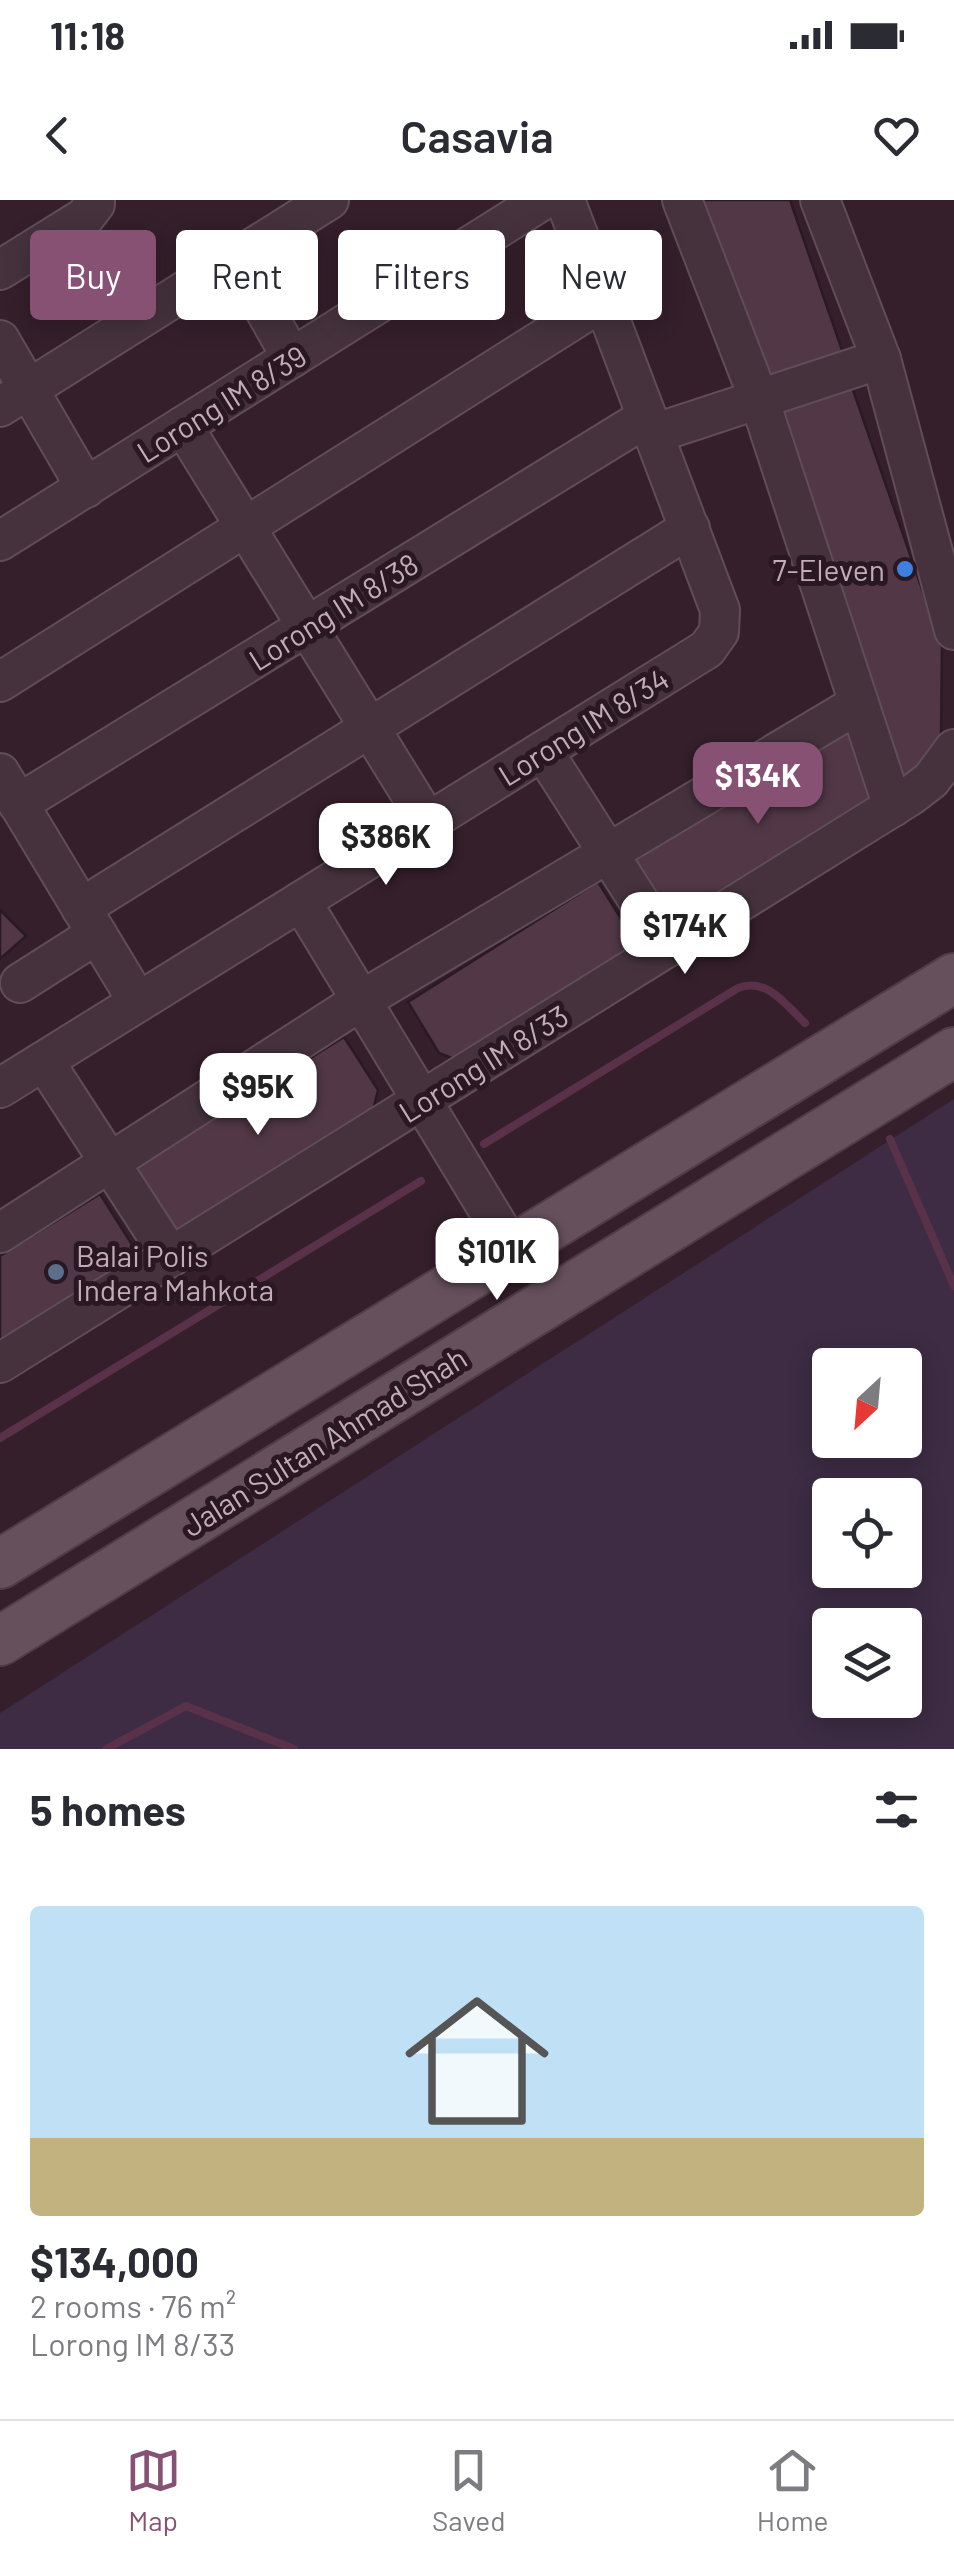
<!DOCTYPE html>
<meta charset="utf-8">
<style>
:root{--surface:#fff;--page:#f7f7f7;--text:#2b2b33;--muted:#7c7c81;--line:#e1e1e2;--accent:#865172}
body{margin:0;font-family:Barlow,sans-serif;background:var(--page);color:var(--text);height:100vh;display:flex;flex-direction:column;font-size:38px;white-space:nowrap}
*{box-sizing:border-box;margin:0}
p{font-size:32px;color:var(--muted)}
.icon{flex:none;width:55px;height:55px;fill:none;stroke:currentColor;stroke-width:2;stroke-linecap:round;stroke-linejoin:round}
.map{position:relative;height:1549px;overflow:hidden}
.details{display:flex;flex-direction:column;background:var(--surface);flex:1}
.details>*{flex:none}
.hud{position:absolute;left:30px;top:30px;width:895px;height:90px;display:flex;gap:20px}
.needle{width:65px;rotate:206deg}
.fabs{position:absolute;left:812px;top:1148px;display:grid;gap:20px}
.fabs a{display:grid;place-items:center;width:110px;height:110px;border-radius:10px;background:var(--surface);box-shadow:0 5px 25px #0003;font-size:50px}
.price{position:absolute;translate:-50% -85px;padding:0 22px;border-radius:20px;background:#fff;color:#222;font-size:32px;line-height:65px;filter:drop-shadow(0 2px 5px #0008)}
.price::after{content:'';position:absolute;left:50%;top:60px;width:30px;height:22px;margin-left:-15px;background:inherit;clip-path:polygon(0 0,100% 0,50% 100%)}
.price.selected{background:var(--accent);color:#fff}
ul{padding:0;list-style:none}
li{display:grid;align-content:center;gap:20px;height:530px;padding:0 30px}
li+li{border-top:2px solid var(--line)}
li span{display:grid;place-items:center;height:310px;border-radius:10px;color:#555}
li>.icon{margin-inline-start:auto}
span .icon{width:180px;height:180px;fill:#fffc;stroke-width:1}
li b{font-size:42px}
h2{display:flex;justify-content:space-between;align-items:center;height:120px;padding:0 30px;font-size:42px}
.chip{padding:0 35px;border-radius:10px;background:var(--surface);box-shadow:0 5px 25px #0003;font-size:35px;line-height:90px}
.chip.selected{background:var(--accent);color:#fff}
.status{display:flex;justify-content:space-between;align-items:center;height:70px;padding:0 50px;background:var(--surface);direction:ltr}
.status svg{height:28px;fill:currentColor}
header{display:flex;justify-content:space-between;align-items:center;height:130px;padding:0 30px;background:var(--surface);font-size:45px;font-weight:600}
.tab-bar{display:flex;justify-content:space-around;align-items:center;height:140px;border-top:2px solid var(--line);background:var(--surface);font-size:28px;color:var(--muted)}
.tab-bar a{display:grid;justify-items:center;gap:5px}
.tab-bar .selected{color:var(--accent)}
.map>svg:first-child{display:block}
</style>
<div class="status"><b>11:18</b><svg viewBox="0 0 49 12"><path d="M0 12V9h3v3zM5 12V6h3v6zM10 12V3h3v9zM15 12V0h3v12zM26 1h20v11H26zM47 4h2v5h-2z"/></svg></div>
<header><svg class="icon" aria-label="back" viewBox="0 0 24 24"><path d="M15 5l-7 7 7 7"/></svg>Casavia<svg class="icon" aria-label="heart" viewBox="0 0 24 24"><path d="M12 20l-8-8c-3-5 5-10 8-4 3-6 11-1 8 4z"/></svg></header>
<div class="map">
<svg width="954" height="1549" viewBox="0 0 954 1549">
<rect width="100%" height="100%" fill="#341f2b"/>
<path fill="#3d2c44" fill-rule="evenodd" d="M954,899v650h-954v-36zM830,1165h75v75h-75zM830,1295h75v75h-75zM830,1425h75v75h-75z"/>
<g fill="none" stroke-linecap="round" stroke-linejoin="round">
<g stroke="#593148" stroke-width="8">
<path d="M890,939l64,147"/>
<path d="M484,944l254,-156c29,-11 47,16 67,35"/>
<path d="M0,1238l421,-257"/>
<path d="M106,1549l80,-43 108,43"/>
</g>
</g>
<g fill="#523847" stroke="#2b1a24" stroke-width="2.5">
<path d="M692,0h98l53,153 -73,27z"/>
<path d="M852,187l90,260 -1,93 -33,45 -11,4 -118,-378z"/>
<path d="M843,528l20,8 19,60 -212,133 -43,-66z"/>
<path d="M598,682l43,68 -179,112 -23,-9 -31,-51z"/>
<path d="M0,710l26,26 -26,23z"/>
<path d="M344,837l34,53 -6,24 -197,124 -44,-68z"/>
<path d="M100,994l43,68 -143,90v-96z"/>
</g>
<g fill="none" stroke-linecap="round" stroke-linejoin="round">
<g stroke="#604d58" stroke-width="42">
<g id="minor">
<path d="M682,0l77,199 134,408"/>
<path d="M820,0l61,159 73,271"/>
<path d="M236,59l56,99"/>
<path d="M0,70l85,-53 10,-13v-4"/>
<path d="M0,140l86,148"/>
<path d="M0,207l329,-207"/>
<path d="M183,226l245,396"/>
<path d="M653,234l228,-75"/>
<path d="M0,341l543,-341"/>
<path d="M0,482l603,-381"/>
<path d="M543,551l125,196"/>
<path d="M0,573l138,229"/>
<path d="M18,604l629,-387"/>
<path d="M301,701l211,348"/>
<path d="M81,708l609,-380"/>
<path d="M20,783l77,-49"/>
<path d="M44,861l127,196"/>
<path d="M0,888l707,-439 12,-17 1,-22 -155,-410"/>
<path d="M0,1033l362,-233 496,-296"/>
<path d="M0,1163l910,-567 21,-16 23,-31"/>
</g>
</g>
<g stroke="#4e3c46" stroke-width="52">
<g id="major">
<path d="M0,1364l954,-586"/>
<path d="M0,1441l954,-589"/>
</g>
</g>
<use href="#minor" stroke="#45323d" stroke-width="38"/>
<use href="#major" stroke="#65505c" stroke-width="48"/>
</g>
<circle fill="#3f7fe0" stroke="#291822" stroke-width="4" cx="905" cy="369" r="10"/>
<circle fill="#5c6f8a" stroke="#291822" stroke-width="4" cx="56" cy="1072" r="10"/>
<g text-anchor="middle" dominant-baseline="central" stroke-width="10" stroke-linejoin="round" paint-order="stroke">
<g font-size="30" fill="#c2acb8" stroke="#291822">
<text transform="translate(221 203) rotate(-32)">Lorong IM 8/39</text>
<text transform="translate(333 411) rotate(-32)">Lorong IM 8/38</text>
<text transform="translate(583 526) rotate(-32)">Lorong IM 8/34</text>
<text transform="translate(483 863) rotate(-32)">Lorong IM 8/33</text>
<text transform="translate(324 1241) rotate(-32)">Jalan Sultan Ahmad Shah</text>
</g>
<g font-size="30" fill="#c2acb8" stroke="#291822" text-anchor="end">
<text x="885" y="369">7-Eleven</text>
<text x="76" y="1055" text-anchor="start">Balai Polis<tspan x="76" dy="34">Indera Mahkota</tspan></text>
</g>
</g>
</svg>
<div class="fabs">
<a><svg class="needle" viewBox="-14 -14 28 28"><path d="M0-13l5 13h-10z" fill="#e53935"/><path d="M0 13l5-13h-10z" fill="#7c7c81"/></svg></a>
<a><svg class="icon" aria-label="locate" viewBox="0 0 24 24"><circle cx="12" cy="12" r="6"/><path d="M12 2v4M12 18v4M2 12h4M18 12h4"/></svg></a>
<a><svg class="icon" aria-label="layers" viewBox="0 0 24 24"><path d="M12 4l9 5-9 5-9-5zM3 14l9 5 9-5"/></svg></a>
</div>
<b class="price selected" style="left:758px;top:627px">$134K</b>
<b class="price" style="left:386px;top:688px">$386K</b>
<b class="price" style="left:685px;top:777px">$174K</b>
<b class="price" style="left:258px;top:938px">$95K</b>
<b class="price" style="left:497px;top:1103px">$101K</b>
<div class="hud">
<a class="chip selected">Buy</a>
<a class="chip">Rent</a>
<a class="chip">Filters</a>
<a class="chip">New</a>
</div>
</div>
<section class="details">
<h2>5 homes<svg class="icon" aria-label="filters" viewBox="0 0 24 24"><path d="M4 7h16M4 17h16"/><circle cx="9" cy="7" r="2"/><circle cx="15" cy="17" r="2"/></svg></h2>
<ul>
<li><span style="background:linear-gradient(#bfe0f5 75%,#c2b280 0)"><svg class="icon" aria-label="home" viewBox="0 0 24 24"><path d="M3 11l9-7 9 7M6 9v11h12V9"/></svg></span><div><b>$134,000</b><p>2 rooms · 76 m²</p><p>Lorong IM 8/33</p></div></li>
</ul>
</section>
<nav class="tab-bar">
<a class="selected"><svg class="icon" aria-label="map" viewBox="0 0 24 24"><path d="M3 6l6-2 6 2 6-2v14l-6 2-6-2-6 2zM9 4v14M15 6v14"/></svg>Map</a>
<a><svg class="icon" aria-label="saved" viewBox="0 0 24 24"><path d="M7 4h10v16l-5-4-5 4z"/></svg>Saved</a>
<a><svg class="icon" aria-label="home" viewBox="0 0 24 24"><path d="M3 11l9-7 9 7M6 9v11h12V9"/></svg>Home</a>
</nav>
